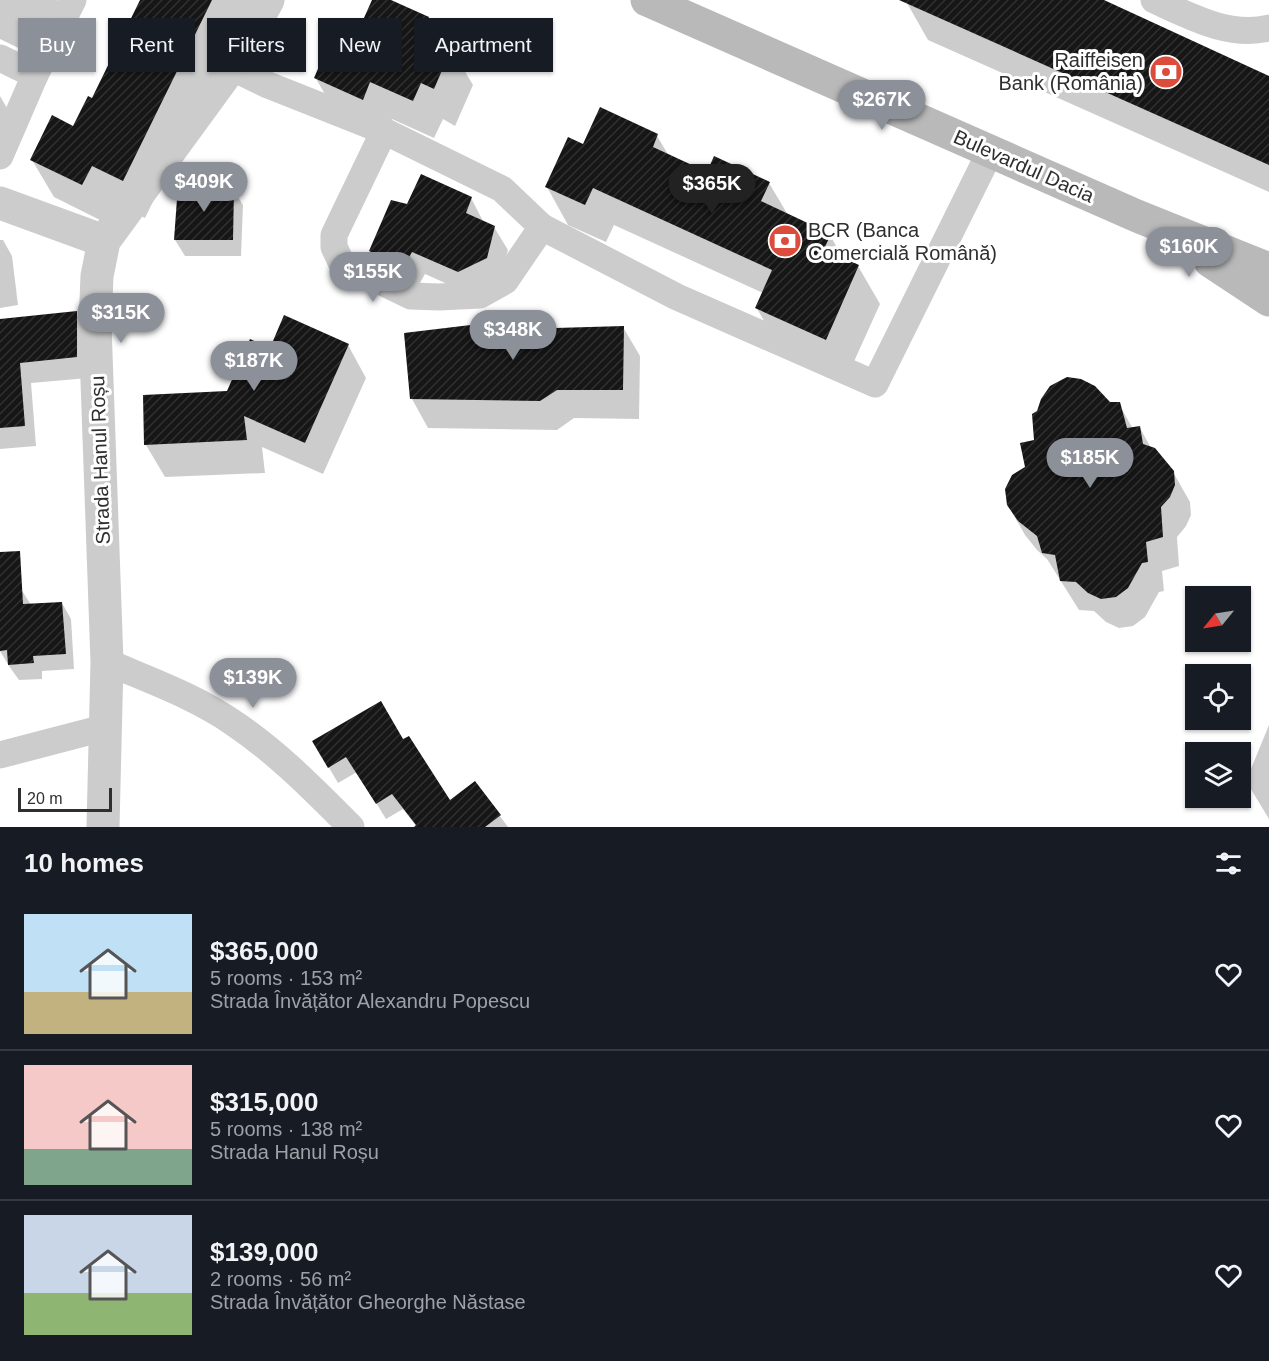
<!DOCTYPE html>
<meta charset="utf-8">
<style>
:root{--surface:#171b24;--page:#242831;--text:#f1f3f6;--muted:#9ea1a6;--line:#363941;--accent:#8c9099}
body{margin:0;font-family:Arial,sans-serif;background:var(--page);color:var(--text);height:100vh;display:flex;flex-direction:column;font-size:22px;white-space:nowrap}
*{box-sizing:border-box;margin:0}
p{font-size:20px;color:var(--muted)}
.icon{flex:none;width:33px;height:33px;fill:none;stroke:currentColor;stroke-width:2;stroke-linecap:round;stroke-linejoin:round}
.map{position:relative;height:827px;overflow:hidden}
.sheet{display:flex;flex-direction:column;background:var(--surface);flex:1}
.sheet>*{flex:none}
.guide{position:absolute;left:18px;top:18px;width:600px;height:54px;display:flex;gap:12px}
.needle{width:39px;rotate:240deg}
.fabs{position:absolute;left:1185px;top:586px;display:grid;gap:12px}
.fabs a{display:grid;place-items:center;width:66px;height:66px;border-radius:0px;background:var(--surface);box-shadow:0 2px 4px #0004;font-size:30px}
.scale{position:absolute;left:18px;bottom:15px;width:94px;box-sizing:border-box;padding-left:6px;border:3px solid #2f2f2f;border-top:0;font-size:16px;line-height:21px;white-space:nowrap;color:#2f2f2f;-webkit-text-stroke:4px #fff;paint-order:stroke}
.price{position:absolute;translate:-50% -51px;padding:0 14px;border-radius:21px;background:var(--accent);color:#fff;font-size:20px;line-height:39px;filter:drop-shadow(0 2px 3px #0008)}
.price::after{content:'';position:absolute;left:50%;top:36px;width:18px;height:14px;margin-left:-9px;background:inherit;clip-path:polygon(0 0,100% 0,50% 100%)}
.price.selected{background:#222;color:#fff}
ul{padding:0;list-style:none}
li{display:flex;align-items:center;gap:18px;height:150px;padding:0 24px}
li+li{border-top:2px solid var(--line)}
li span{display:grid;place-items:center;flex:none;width:168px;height:120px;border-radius:0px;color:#555}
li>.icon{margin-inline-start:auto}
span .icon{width:72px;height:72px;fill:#fffc;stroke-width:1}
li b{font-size:26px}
h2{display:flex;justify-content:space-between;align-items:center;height:72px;padding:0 24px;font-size:26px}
.pill{padding:0 21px;border-radius:0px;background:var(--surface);box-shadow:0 2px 4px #0004;font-size:21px;line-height:54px}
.pill.selected{background:var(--accent);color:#fff}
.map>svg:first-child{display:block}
</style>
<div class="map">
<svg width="1269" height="827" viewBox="0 0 1269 827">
<defs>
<pattern id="building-hatch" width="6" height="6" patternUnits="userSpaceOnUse" patternTransform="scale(1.5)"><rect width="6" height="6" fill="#161616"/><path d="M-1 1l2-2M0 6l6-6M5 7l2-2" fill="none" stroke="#303030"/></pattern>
</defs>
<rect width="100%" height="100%" fill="#fff"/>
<g fill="#0003">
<path d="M0,0h57l9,16 -21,45 -45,-22z"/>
<path d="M141,0h120l-57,97 -59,121 -32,-16 -9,20 -50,-25 -22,-37 42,-32 19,-28z"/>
<path d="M374,0h13l41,18 15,26 8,4 22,37 -18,41 -12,-7 -9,19 -42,-19 -8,17 -47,-21 -22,-38 45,-46z"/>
<path d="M908,0h193l168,78v114l-341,-152 -21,-37z"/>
<path d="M0,96l18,31 -18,38z"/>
<path d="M657,136l12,20 39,18 61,9 19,32 42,20 14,25 14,6 22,38 -33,73 -69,-32 -22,-38 7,-14 -149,-68 -8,17 -38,-17 -21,-38 37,-41z"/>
<path d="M233,189l10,16 -2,51h-56l-10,-16z"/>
<path d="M471,198l13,25 10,4 14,23 -9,31 -27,14 -47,-21 -9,16 -32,-16 -13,-23z"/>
<path d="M0,240h3l9,16 6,49 -18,3z"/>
<path d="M76,313l12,20v45l-57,5 5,63 -36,3v-128z"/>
<path d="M623,327l17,29 -1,63 -65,-1 -17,12 -129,-2 -16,-29 142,-70z"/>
<path d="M348,345l18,33 -43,96 -61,-27 3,26 -100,4 -19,-32 -2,-48 84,-5 42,-42z"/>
<path d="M1109,404h10l14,25 7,-1 11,20 22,24 17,30 1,13 -5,11 -9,11 2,29 -17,5 2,20 -5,1 -14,25 -12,9 -14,2 -13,-6 -12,-11 -15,-1 -32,-51 -10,-9 -12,-15 -17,-30 18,-38 9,-26z"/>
<path d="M21,589l10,16 31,-2 9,16 3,50 -32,2v8l-23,1 -10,-14 -9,-15v-60z"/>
<path d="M1269,725v94l-23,-38z"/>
<path d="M314,742h89l46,60 26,-19 33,44h-91l-14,-18 -17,10 -29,-47 -19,11z"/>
</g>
<g fill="url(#building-hatch)">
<path d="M140,0h72l-89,181 -31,-15 -10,19 -52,-25 22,-45 21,11 15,-30 4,2z"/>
<path d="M372,0h19l38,17 -7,16 30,14 -18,42 -13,-6 -8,18 -43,-19 -7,18 -49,-22 25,-58 20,9z"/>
<path d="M899,0h205l165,76v89z"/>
<path d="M600,107l58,27 -5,13 54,25 7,-16 56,26 -9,19 70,33 -7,15 35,16 -33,75 -71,-32 17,-38 -179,-82 -8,17 -40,-18 23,-50 15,7z"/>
<path d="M421,174l51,23 -6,16 29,13 -8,32 -29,14 -46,-20 -9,16 -34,-17 22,-51 16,4z"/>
<path d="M178,185l56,3 -1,52h-59z"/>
<path d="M77,311v46l-57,6 5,63 -25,2v-109z"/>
<path d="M284,315l65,29 -44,99 -61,-27 3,24 -103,5 -1,-50 84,-4 23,-52 20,9z"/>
<path d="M544,316l11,12 69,-2 -1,64h-66l-17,11 -130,-2 -6,-66z"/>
<path d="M1067,377l14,2 14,7 15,16h10l7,26 13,-2 3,18 12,4 19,23 1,14 -5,12 -9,10 2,30 -17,5 2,20 -6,1 -14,25 -12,9 -15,2 -13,-6 -12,-11 -16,-1 -5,-26 -13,-2 -5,-17 -19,-15 -11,-16 -2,-16 7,-14 13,-8 -5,-24 14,-3 -2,-26 5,-3 4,-12 9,-13z"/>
<path d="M20,551l3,53 39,-2 4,52 -33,2 1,7 -26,2 -1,-15 -7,1v-99z"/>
<path d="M381,701l22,38 6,-3 41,64 25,-19 26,34 -16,12h-71l2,-2 -24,-31 -16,10 -30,-47 -18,11 -16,-27z"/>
</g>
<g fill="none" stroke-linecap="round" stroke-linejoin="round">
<g stroke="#ccc" stroke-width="27">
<path d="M1154,0c36,16 75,38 115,28"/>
<path d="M0,58l35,17"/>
<path d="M231,67l37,18 116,46 118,58 40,38 135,70 198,87 115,-232"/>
<path d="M384,131l-50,104v12l7,15 70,34 28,1 41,-2 25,-14 37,-54"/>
<path d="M0,156l35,-81 38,-75"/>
<path d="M107,662c42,18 90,35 128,62 43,29 80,67 116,103"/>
<path d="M0,755l107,-28"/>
</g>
<g stroke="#ccc" stroke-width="33">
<path d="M0,203l104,38"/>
<path d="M103,827l4,-165 -12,-337 2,-49 7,-35 127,-174 37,-67"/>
</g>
<g stroke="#b9b9b9" stroke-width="33">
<path d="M647,0l490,216 132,53"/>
<path d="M1210,261l59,39"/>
</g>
</g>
<defs>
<g id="bank-disc" transform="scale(1.725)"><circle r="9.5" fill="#db4c3c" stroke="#fff"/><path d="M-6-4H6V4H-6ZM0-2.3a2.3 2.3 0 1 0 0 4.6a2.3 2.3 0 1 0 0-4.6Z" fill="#fff"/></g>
</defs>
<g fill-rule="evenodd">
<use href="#bank-disc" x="1166" y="72"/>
<use href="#bank-disc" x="785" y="241"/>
</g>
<g text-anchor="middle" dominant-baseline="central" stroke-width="6" stroke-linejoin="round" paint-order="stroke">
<g font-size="20" fill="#2f2f2f" stroke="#fff" text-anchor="end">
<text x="1143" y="60">Raiffeisen<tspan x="1143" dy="23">Bank (România)</tspan></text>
<text x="808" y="230" text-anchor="start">BCR (Banca<tspan x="808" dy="23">Comercială Română)</tspan></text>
</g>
<g font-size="20" fill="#2f2f2f" stroke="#fff">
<text transform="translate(1024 166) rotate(24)">Bulevardul Dacia</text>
<text transform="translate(100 460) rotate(-92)">Strada Hanul Roșu</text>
</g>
</g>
</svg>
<div class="fabs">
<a><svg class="needle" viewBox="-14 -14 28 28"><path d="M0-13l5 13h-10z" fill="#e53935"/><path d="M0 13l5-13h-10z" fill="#9ea1a6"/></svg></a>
<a><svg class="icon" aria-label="locate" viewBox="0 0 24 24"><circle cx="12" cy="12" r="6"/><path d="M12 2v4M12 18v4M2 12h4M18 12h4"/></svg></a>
<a><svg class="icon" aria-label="layers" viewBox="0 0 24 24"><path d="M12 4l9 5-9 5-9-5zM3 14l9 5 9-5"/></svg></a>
</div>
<div class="scale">20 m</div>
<b class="price" style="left:882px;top:131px">$267K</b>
<b class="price" style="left:204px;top:213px">$409K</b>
<b class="price selected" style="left:712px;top:215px">$365K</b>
<b class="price" style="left:1189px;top:278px">$160K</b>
<b class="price" style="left:373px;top:303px">$155K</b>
<b class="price" style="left:121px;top:344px">$315K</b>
<b class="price" style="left:513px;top:361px">$348K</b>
<b class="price" style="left:254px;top:392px">$187K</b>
<b class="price" style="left:1090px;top:489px">$185K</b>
<b class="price" style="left:253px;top:709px">$139K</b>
<div class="guide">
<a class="pill selected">Buy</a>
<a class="pill">Rent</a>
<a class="pill">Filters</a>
<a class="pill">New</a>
<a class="pill">Apartment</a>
</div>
</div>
<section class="sheet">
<h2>10 homes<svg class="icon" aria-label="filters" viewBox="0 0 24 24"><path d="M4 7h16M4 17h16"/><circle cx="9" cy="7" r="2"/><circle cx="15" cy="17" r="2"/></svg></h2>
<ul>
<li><span style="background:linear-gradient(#bfe0f5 65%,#c2b280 0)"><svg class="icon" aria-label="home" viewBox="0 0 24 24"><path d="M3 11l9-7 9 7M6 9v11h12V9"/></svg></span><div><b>$365,000</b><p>5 rooms · 153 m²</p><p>Strada Învățător Alexandru Popescu</p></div><svg class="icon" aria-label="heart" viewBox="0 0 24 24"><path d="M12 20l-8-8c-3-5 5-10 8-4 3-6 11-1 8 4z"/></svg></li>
<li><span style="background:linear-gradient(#f6c9c9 70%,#7fa58c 0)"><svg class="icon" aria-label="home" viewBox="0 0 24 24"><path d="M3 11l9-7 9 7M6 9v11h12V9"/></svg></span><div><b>$315,000</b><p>5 rooms · 138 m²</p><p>Strada Hanul Roșu</p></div><svg class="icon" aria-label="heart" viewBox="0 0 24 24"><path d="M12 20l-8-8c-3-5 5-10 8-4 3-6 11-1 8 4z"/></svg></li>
<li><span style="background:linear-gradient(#c9d6e8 65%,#8fb573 0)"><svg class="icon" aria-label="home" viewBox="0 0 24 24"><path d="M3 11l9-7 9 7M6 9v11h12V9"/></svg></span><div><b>$139,000</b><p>2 rooms · 56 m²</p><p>Strada Învățător Gheorghe Năstase</p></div><svg class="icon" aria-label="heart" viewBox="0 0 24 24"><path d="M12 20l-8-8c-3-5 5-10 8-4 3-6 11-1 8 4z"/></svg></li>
</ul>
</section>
